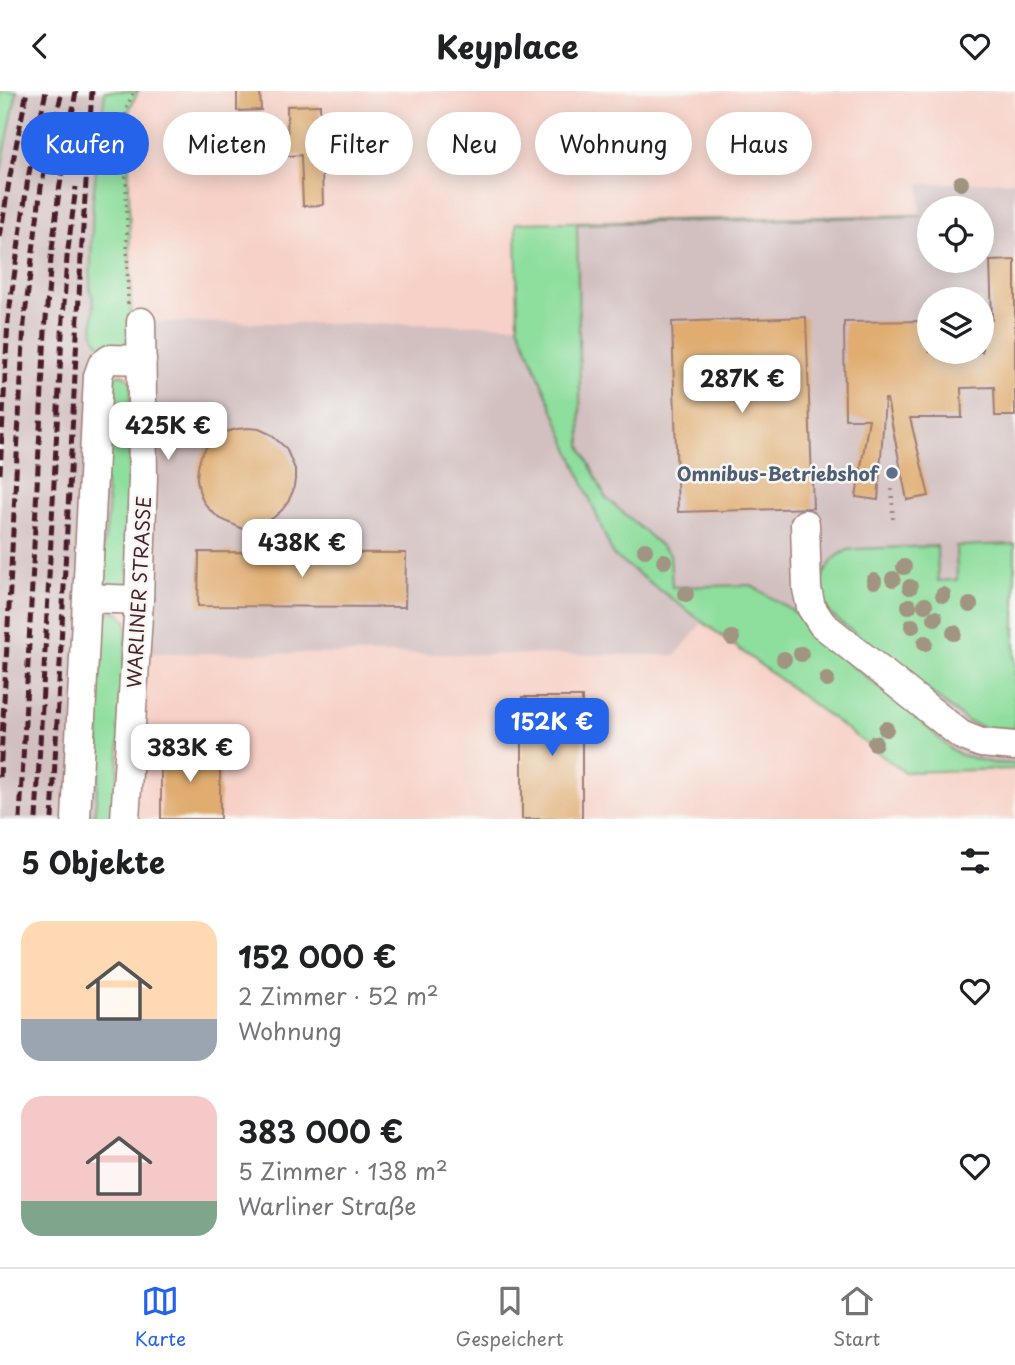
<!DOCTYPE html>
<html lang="de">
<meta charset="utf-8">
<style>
:root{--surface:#fff;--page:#f2f2f2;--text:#202124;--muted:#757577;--line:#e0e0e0;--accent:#2563eb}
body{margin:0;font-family:"Playpen Sans",sans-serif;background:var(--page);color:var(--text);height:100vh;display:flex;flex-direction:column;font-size:26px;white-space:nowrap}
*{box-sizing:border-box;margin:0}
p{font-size:23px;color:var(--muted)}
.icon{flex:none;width:38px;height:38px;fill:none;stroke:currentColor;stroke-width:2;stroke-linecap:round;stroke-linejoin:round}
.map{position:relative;height:728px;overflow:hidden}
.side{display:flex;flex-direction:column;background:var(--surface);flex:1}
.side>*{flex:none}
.guide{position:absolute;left:21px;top:21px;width:973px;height:63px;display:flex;gap:14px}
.fabs{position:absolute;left:917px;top:105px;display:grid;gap:14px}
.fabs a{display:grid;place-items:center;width:77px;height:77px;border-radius:50%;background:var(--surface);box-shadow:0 4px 18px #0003;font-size:35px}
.price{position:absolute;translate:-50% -60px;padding:0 16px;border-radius:14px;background:#fff;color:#222;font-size:23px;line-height:46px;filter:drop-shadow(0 2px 4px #0008)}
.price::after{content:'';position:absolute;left:50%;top:42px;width:21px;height:16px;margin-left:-10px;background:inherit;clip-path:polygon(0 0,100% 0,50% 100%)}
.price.selected{background:var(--accent);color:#fff}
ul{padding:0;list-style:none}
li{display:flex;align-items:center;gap:21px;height:175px;padding:0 21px}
li span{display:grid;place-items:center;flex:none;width:196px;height:140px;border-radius:21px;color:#555}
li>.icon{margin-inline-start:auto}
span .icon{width:84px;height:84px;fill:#fffc;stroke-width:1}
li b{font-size:30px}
h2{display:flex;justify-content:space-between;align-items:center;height:84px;padding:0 21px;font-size:30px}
.tag{padding:0 24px;border-radius:32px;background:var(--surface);box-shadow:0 4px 18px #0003;font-size:24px;line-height:63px}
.tag.selected{background:var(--accent);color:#fff}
header{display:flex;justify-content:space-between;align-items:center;height:91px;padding:0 21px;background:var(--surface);font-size:32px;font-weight:700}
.dock{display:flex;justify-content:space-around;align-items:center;height:98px;border-top:2px solid var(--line);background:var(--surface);font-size:19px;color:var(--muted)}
.dock a{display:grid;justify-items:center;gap:4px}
.dock .selected{color:var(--accent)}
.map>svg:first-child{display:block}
</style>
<header><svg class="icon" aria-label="back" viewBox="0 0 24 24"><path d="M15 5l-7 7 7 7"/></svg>Keyplace<svg class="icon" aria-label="heart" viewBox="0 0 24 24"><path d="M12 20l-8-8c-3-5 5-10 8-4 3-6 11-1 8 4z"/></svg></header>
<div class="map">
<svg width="1015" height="728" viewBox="0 0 1015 728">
<rect width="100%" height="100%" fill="#f6f6f2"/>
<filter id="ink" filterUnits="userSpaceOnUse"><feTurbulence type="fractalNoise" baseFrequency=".0143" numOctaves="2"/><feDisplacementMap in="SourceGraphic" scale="14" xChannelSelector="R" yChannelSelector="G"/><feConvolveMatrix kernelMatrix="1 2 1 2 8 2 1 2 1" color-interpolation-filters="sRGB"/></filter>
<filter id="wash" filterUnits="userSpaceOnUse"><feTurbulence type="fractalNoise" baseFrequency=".00686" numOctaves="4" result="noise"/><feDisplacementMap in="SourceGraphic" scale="28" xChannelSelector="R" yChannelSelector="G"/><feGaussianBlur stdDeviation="1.57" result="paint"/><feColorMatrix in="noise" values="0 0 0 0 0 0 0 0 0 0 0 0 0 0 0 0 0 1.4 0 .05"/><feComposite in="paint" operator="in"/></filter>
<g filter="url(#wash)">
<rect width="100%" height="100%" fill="#f2ddc0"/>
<path fill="#f7d1c7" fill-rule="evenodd" d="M105,0h910v728h-921l6,-55zM929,117h53v53h-53zM929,208h53v53h-53z"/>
<g fill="#d2bfc0" fill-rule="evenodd">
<path d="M17,0h88l-12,107 -3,94 4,7 -1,33 22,16v28l-3,7 -9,90 5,17v23l-6,55v11l3,7 6,25 -18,82 6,33 1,38 -6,55h-94v-644z"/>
<path d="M1015,90v588l-111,3 -201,-150 -27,33 -529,-2 8,-331 362,3 -1,-102 404,-8v-31zM929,117h53v53h-53zM929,208h53v53h-53z"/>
</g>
<g fill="#8ede9d" stroke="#6c7e64" stroke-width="2">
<path d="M0,0h17l-17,84z"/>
<path d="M105,0h33l-8,17 -2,12 3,202 -2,22c-6,3 -10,3 -16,3 -34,0 -11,-38 -23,-55l3,-94z"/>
<path d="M921,124v1l-344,8 4,222 24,51 65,57 2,33 79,-2 48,30 7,10 9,11 107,86 28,27 11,6 30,8 24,1v5l-111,3 -291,-217 -95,-230 -2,-102z"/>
<path d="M121,283l6,3 4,5 -3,206 -23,-2c-9,-21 3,-52 3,-75 1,-19 -6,-35 -5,-53 1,-25 6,-51 9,-76l3,-6z"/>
<path d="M1015,453v185l-31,-1 -17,-7 -137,-107 -6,-8 -4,-20 3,-11 10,-15 7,-6 8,-4 7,-1 82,-3 1,35 19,-1 -1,-34z"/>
<path d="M111,520l8,2 8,9 -12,197h-21l6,-55 -1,-38 -6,-33 5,-61 6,-17z"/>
</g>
<g id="blocks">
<g fill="#e0ac70">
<path d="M237,0h23l1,19 -24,1z"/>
<path d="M320,14l3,100 -20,1 -2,-51 -13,1 -1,-50z"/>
<path d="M213,24l17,4 8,16 1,9 -6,15 -6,6 -8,4 -8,1 -9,-2 -7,-4 -6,-6 -4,-8 -1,-9 2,-8 4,-8 15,-9z"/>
<path d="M1015,169v156h-20l-1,-29 -33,1 1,30h-52l19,78 -22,4 -20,-101h-2l-7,101 -22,-3 13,-78h-24l-1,-97 85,-1v31h53v-32h10l-2,-59z"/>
<path d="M806,226l7,191 -135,4 -6,-190z"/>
<path d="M248,337l11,1 11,5 16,14 9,21v11l-2,11 -5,11 -6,8 -9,8 -26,13 -28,-13 -9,-8 -7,-9 -4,-11 -2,-11 1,-12 3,-11 6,-10 9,-8 9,-6 12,-3z"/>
<path d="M199,461l207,1 -1,54 -207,-1z"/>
<rect x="522" y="606" width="60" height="122"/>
<rect x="161" y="658" width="59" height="70"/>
</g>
</g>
</g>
<g filter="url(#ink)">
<use href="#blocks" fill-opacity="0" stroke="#9e7e76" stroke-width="2"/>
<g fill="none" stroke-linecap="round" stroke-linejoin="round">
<g stroke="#9e7e76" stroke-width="31">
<g id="minor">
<path d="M805,433l2,65 4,18 11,17 139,111 20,8 34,3"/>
<path d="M87,507l52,2"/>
<path d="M76,728l22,-443 4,-11 8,-6 32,1"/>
<path d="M125,728l14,-219 4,-123 -2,-155"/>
</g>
</g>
<g stroke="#9e7e76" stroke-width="3.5" stroke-dasharray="2 5" stroke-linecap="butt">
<path d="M128,213l-3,-184 2,-13 7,-16"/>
<path d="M892,398l1,33"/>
</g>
<use href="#minor" stroke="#fff" stroke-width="28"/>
<g stroke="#4a1f2b" stroke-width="5" stroke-dasharray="10 5" stroke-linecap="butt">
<path d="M0,146l10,-61 17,-85"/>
<path d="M0,383l8,-154 20,-142 18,-87"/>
<path d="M0,686l24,-454 17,-136 21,-96"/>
<path d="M20,728l25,-488 6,-73 8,-67 17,-100"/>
<path d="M36,728l26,-485 5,-77 9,-70"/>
<path d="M52,728l29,-561 11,-167"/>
</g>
</g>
<g fill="#a19481">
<circle cx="961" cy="92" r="8"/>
<circle cx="645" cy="459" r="8"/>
<circle cx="664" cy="470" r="8"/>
<circle cx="904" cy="476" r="8"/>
<circle cx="893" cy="488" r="8"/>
<circle cx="874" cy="490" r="8"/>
<circle cx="910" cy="496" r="8"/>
<circle cx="686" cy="503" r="8"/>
<circle cx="943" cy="504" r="8"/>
<circle cx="925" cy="514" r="8"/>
<circle cx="970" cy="514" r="8"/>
<circle cx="909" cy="515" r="8"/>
<circle cx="935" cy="527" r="8"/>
<circle cx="912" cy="535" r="8"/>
<circle cx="954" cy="542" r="8"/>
<circle cx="732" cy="547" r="8"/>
<circle cx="925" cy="552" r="8"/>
<circle cx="801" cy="563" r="8"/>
<circle cx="784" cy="568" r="8"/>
<circle cx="827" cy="589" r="8"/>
<circle cx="886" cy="638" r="8"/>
<circle cx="875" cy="652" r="8"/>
</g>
</g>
<circle fill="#5c6f8a" stroke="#f6f6f2" stroke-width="2.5" cx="892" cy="382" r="7"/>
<g text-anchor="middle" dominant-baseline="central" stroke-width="5" stroke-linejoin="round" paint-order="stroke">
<g font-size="19" font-weight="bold" fill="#4e5e75" stroke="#f6f6f2" text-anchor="end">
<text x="878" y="382">Omnibus-Betriebshof</text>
</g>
<g font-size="19" fill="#4a1f2b" stroke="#f6f6f2">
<text transform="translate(138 501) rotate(-87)">WARLINER STRASSE</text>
</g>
</g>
</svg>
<div class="fabs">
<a><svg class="icon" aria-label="locate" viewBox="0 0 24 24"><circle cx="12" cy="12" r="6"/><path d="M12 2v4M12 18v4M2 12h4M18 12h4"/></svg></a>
<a><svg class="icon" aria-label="layers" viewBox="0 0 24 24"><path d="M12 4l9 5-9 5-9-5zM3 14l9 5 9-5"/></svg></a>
</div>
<b class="price" style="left:742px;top:324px">287K €</b>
<b class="price" style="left:168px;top:371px">425K €</b>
<b class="price" style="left:302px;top:488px">438K €</b>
<b class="price selected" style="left:552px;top:667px">152K €</b>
<b class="price" style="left:190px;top:693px">383K €</b>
<div class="guide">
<a class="tag selected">Kaufen</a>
<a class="tag">Mieten</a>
<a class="tag">Filter</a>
<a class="tag">Neu</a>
<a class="tag">Wohnung</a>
<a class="tag">Haus</a>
</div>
</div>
<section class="side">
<h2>5 Objekte<svg class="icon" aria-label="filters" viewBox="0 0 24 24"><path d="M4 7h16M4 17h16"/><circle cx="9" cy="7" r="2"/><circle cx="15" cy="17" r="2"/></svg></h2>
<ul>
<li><span style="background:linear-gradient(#ffd9b3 70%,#9aa5b1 0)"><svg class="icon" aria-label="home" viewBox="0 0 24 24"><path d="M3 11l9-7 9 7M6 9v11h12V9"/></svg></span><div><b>152 000 €</b><p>2 Zimmer · 52 m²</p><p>Wohnung</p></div><svg class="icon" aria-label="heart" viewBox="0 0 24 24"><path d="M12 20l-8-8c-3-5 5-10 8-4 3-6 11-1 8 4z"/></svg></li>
<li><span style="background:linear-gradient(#f6c9c9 75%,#7fa58c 0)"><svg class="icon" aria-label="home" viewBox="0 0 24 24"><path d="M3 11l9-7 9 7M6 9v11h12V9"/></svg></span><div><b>383 000 €</b><p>5 Zimmer · 138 m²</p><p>Warliner Straße</p></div><svg class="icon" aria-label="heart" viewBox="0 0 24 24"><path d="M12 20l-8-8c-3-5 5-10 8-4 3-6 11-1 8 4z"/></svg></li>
</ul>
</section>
<nav class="dock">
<a class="selected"><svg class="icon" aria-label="map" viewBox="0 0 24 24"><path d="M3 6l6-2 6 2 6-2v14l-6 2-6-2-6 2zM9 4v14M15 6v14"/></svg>Karte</a>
<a><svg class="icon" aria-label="saved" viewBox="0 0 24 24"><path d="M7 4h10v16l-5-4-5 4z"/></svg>Gespeichert</a>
<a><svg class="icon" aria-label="home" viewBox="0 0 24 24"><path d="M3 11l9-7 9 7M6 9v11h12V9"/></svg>Start</a>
</nav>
